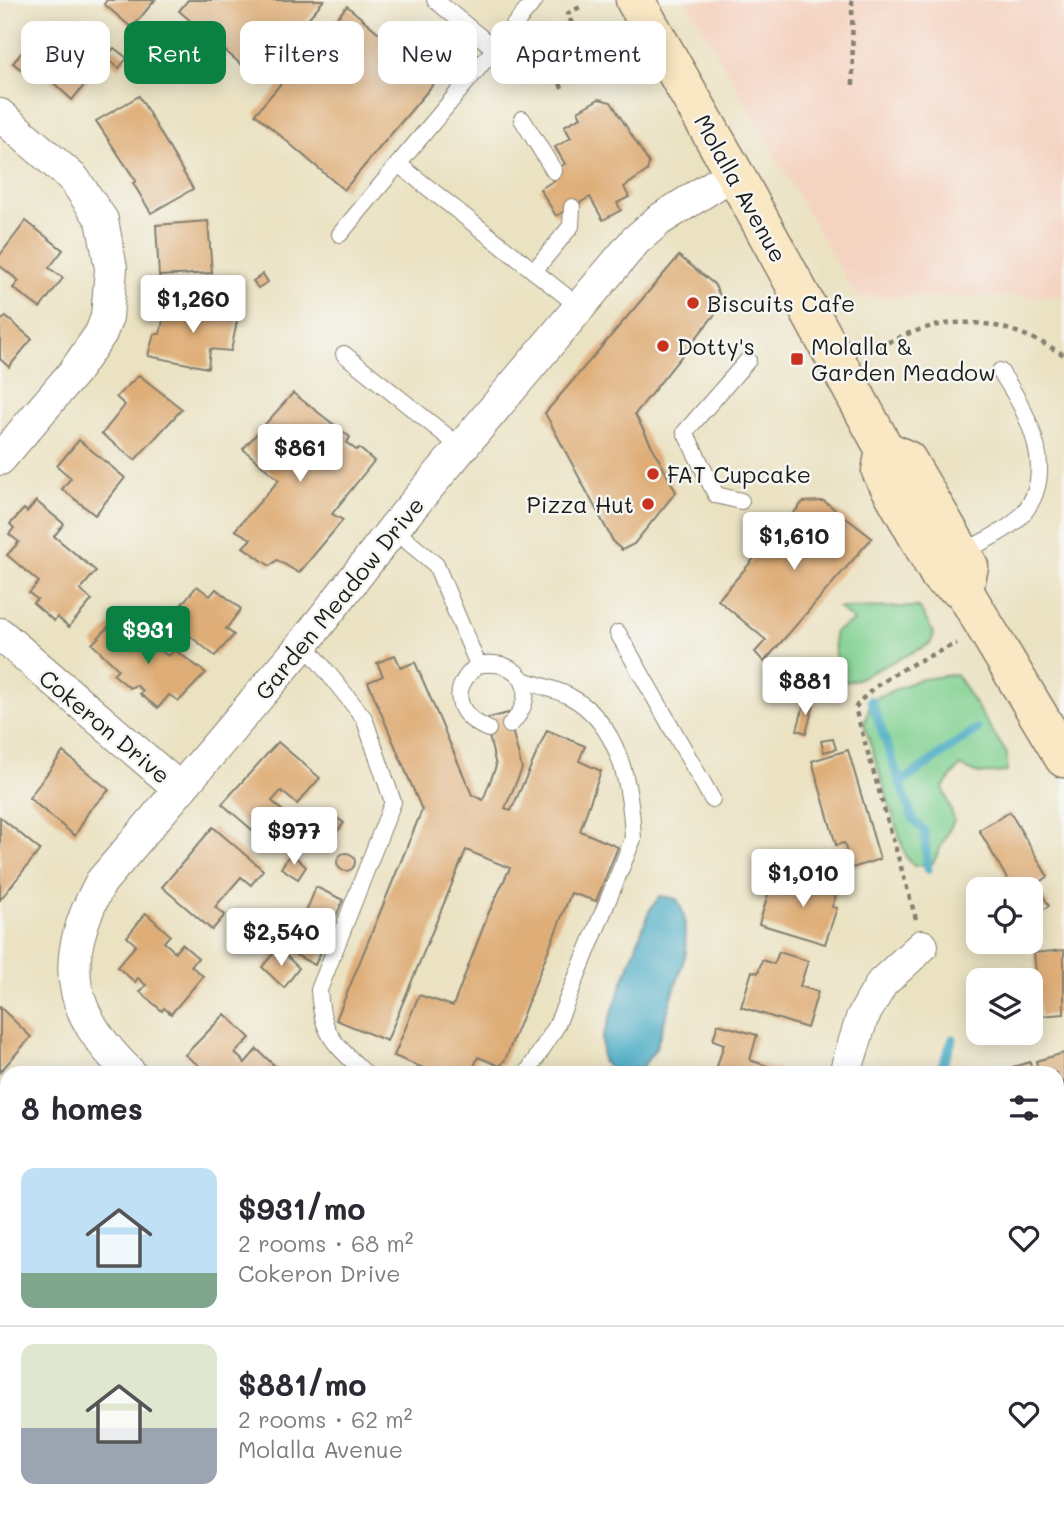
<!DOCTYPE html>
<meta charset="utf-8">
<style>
:root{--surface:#fff;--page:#f7f7f7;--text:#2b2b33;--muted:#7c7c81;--line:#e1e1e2;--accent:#0b8043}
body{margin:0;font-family:Mali,sans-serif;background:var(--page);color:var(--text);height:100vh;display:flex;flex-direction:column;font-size:26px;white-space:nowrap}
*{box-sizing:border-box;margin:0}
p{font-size:23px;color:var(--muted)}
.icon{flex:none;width:38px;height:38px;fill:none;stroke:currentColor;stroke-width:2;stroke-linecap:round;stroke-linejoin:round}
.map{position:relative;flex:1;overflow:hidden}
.side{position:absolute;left:0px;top:1066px;width:1064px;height:450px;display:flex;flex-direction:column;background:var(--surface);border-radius:21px 21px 0 0;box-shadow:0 4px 18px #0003}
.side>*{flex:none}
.banner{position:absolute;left:21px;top:21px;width:700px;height:63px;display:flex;gap:14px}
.buttons{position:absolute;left:966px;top:877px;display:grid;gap:14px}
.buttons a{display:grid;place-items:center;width:77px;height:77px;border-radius:14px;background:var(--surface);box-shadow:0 4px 18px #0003;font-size:35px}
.price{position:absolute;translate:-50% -60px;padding:0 16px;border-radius:7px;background:#fff;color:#222;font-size:23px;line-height:46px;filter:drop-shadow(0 2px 4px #0008)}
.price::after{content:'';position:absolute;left:50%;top:42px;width:21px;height:16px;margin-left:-10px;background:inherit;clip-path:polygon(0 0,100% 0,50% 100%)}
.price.active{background:var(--accent);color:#fff}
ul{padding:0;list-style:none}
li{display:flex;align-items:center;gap:21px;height:175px;padding:0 21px}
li+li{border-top:2px solid var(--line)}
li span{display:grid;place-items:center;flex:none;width:196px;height:140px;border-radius:14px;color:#555}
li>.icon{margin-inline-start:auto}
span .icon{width:84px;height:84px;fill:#fffc;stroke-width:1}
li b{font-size:30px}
h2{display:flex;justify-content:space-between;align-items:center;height:84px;padding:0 21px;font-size:30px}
.chip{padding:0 24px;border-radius:14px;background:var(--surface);box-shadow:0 4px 18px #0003;font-size:24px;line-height:63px}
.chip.active{background:var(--accent);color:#fff}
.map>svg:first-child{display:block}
</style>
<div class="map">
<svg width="1064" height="1514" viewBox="0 0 1064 1514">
<rect width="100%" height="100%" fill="#f6f6f2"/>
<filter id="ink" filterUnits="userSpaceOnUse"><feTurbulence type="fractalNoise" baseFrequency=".0143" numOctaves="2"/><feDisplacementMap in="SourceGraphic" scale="14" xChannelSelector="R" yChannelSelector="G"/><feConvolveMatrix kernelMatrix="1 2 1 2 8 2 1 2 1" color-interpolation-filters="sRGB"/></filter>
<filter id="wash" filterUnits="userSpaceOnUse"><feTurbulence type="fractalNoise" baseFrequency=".00686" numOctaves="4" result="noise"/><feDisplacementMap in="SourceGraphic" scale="28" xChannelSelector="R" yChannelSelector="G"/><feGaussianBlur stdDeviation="1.57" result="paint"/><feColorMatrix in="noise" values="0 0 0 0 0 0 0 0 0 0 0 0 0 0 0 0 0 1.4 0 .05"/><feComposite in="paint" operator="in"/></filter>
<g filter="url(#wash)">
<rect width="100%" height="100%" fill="#ebe2c2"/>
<path fill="#f5d3c1" d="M686,0h378v296l-208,1z"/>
<g fill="#81d191" stroke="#4e7656" stroke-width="2">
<path d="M919,607l15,27 -4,10 -75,36 -12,2 -8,-28 -1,-22 20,-11 -15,-13z"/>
<path d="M956,674l51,80v18l-29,2 -18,-8 -17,21 11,33 -21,43 -19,3 -8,-9 -42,-133 7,-24 46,-20z"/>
</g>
<path fill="#42a8c2" stroke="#2f626f" stroke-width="2" d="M660,896l17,3 7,15 2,39 -30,95 -14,20 -28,5 -12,-12v-22l47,-128z"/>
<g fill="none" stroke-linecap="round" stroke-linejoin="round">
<g stroke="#42a8c2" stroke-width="9">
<path d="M871,700l42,119 11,12 4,38"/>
<path d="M900,783l77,-54"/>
<path d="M939,1073l14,-34"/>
<path d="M841,1508v6"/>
</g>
</g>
<g id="blocks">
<g fill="#dfae78">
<path d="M107,0h48l-23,28 -28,-24z"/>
<path d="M188,0h136l-67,78 -78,-67z"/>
<path d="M347,6l89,75 -92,109 -89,-76z"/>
<path d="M48,21l22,19 5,-5 26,21 -4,5 4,4 -29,35 -29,-27 -7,8 -23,-18z"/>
<path d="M114,48l13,10 -8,10 -13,-10z"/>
<path d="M139,96l54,93 -42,24 -18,-30 3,-2 -40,-60z"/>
<path d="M599,99l12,3 38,61 -2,8 -23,16 5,10 -12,6 4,7 -18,10 -13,-23 -34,19 -16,-27 15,-9 -4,-7 14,-9 -10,-17 16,-9 -7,-12 17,-9 -3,-6z"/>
<path d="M26,221l37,29 -14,18 14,10 -23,30 -27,-20 6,-7 -19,-15v-11z"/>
<path d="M208,221l4,52 -53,3 -3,-51z"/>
<path d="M679,256l35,28 10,19 -89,111 41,78 -42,52 -12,6 -8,-7 -69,-130z"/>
<path d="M263,274l5,8 -10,6 -5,-7z"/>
<path d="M167,303l71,13 -7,35 -21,-2 -2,19 -60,-12 6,-22h6z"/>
<path d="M6,317l26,22 -23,28 -9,-8v-38z"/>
<path d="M139,375l43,34 -47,51 -33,-26 23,-29 -9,-8z"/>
<path d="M293,393l57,44 -3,6 9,7 3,-2 15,13 -42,53 11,6 -44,53 -22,-13 -7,6 -27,-19 8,-8 -16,-9 44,-50 -36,-31z"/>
<path d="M79,440l46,38 -30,37 -33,-26 9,-11 -14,-12z"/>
<path d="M36,501l28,23 -10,12 42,35 -16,19 12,10 -23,27 -12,-10 -3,4 -21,-18 4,-4 -8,-6 10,-11 -32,-27 12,-13 -10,-8 5,-6 -4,-4 14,-15 3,3z"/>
<path d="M824,501l48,37 -108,124 -9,-10 11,-12 -48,-40 85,-98z"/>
<path d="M197,586l13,10 6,-7 25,20 -15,20 8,6 -19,21 -46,-37z"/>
<path d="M113,622l16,16 6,-7 33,25 7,-6 31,23 -27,28 -10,-6 -11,13 -18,-14 3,-3 -7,-6 -6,3 -17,-14 5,-5 -26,-25z"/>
<path d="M395,655l6,13 14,-6 57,133 11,5 13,-34 -11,-47 23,-6 14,56 -17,39 6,3 36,-81 38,16 -6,15 22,10 -21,60 38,16 -22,54 -25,-8 -66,167 -5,6 -22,-9 -7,16h-36l-41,-17 25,-61 34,11 36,-94 21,-44 -44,-18 -79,191 -51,-21 86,-210 -54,-128 15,-6 -6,-13z"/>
<path d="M805,701l9,3 -8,29 -9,-3z"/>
<path d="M833,739l3,10 -12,3 -3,-11z"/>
<path d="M278,742l42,36 -23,26 -16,-13 -9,10 14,13 -22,26 -42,-36z"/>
<path d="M848,750l32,109 -28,9 -8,-25 -8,2 -24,-84z"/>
<path d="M63,752l46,38 -20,21 -14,25 -46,-38z"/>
<path d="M1010,812l38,65 -12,7 13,22 -18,11v-28h-18l-34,-59z"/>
<path d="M330,813l14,10 -12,15 -13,-11z"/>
<path d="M0,817l40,33 -40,50z"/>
<path d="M213,827l50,43 -12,15 -10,-8 -26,30 10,8 -13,15 -50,-43z"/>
<circle cx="346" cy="862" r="9"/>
<path d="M291,853l15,14 -8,12 -17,-11z"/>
<path d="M813,874l27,8 -8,25 5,1 -12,36 -66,-20 11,-36 21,6 5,-14 14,5z"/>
<path d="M316,887l27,13 -28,65 -25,-13z"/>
<path d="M146,913l24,22 -6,7 11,10 7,-8 16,14 -7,8 12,10 -32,38 -7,-6 -2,3 -22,-19 6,-7 -8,-7 -3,4 -18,-15 19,-22 -9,-8z"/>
<path d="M278,948l21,20 -15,20 -22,-21z"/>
<path d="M1064,950v64l-24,2 -6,-63z"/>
<path d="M779,952l29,9 -8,25 18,6 -11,36 -66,-21 11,-36 6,2 4,-13 12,4z"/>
<path d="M0,1007l31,30 -31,35z"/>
<path d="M225,1014l25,24 -15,15 10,10 12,-14 25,24h-73l-24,-18z"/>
<path d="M718,1024l39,11 -7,25 38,13h-73l9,-29 -11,-4z"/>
<path d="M1064,1053v40l-7,1v-21h-18l-3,-12z"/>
<path d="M1030,1062l3,11h-29l-1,-3z"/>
<path d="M0,1222l7,6v46l-7,9z"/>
<path d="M1064,1421v49h-1l-6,-24v-23z"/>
<path d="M0,1472l7,6v21l-7,8z"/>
<path d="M162,1508h46l1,2 -3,4h-41z"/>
<path d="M462,1508l48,3 10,-3 5,6h-68z"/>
<path d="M907,1508h40l2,6h-40z"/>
<path d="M1006,1508h40l1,6h-39z"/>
</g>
</g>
</g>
<g filter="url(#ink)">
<use href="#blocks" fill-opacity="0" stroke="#847f6f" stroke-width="2"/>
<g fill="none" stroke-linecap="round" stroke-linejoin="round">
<g stroke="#847f6f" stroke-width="18">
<g id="service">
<path d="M435,0l60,49"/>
<path d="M522,119l32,52"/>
<path d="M398,164l183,144"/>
<path d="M340,234l195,-234"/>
<path d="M534,271l37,-45 1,-19"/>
<path d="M344,354l119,95"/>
<path d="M741,501l-25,-6 -31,-63 63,-72"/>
<path d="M393,529l43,36 42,100c43,-8 64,28 32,60"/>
<path d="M962,554c17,-12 40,-20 55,-34 45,-43 11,-108 -17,-149"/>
<path d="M618,633l94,166"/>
<path d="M304,643l60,75 29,84 -74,188c3,45 14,52 46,83"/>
<path d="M478,665c-28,23 -24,49 10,64"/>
<path d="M523,680c14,5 32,9 46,16 51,27 62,91 64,143l-77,188 -29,46"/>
</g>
</g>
<g stroke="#847f6f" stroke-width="34">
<g id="minor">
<path d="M0,115l74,64 28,41 9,48 -4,49 -6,16 -27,39 -74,87"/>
<path d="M0,634l180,155"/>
<path d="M130,1073c-65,-63 -71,-113 -29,-191l203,-239 89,-114 242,-288 24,-21 75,-47"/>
<path d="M845,1073l17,-55 20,-35 40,-37"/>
<path d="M1057,1366l7,-2"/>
<path d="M0,1397l7,6"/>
<path d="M75,1514l4,-6"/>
</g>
</g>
<g stroke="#847f6f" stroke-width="41">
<g id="secondary">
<path d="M635,0l99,173 151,277 22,10 62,106 -5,25"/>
<path d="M885,450l-4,21 59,105 24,15 100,167"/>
</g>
</g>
<g stroke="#847f6f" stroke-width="4.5" stroke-dasharray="5 5" stroke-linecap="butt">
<path d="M852,0l1,86"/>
<path d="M562,88l-12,-27 33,-17 -16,-30 15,-8"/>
<path d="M879,347c68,-36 120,-31 185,8"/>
<path d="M916,919l-61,-211c22,-31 69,-49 102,-65"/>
</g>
<use href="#service" stroke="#fff" stroke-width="16"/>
<use href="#minor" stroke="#fff" stroke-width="32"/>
<use href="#secondary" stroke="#fae7c3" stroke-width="38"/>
</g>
</g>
<g fill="#c8321e" stroke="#f6f6f2" stroke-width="2.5">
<circle cx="693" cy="303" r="7"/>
<circle cx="663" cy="346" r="7"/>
<rect x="790" y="352" width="14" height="14" rx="3.5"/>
<circle cx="653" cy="474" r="7"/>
<circle cx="648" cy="504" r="7"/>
</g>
<g text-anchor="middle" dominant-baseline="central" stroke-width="5" stroke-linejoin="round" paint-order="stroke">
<g font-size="23" fill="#1c1c1c" stroke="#f6f6f2">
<text transform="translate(741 188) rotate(61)">Molalla Avenue</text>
<text transform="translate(339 598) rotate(-51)">Garden Meadow Drive</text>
<text transform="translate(105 726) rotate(40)">Cokeron Drive</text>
</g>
<g font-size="23" fill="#1c1c1c" stroke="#f6f6f2" text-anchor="start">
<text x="707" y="303">Biscuits Cafe</text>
<text x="677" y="346">Dotty's</text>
<text x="811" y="346">Molalla &amp;<tspan x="811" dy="26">Garden Meadow</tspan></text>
<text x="667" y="474">FAT Cupcake</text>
<text x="634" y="504" text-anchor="end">Pizza Hut</text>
</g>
</g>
</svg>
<div class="buttons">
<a><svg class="icon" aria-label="locate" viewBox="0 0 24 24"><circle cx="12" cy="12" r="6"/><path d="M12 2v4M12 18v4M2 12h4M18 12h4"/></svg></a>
<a><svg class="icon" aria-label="layers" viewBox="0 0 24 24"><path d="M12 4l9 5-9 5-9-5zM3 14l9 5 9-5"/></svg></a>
</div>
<b class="price" style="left:193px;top:335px">$1,260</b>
<b class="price" style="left:300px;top:484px">$861</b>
<b class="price" style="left:794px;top:572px">$1,610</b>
<b class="price active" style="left:148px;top:666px">$931</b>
<b class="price" style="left:805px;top:717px">$881</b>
<b class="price" style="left:294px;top:867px">$977</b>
<b class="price" style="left:803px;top:909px">$1,010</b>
<b class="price" style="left:281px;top:968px">$2,540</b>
<div class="banner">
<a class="chip">Buy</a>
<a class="chip active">Rent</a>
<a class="chip">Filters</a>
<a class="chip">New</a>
<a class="chip">Apartment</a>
</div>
<section class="side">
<h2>8 homes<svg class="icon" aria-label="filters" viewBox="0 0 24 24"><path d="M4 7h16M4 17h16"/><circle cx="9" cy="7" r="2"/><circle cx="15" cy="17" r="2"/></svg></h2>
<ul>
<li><span style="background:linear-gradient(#bfe0f5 75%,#7fa58c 0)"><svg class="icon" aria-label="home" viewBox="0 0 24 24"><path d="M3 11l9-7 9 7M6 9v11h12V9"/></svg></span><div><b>$931/mo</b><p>2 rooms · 68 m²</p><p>Cokeron Drive</p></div><svg class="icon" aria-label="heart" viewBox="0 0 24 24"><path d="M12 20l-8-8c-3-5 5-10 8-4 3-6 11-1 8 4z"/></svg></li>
<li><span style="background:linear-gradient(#dfe7d0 60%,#9aa5b1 0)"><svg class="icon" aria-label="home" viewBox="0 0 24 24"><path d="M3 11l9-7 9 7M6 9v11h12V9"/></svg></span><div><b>$881/mo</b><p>2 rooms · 62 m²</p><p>Molalla Avenue</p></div><svg class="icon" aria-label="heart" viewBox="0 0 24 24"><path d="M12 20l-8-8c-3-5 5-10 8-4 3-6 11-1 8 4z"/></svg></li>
</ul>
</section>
</div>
